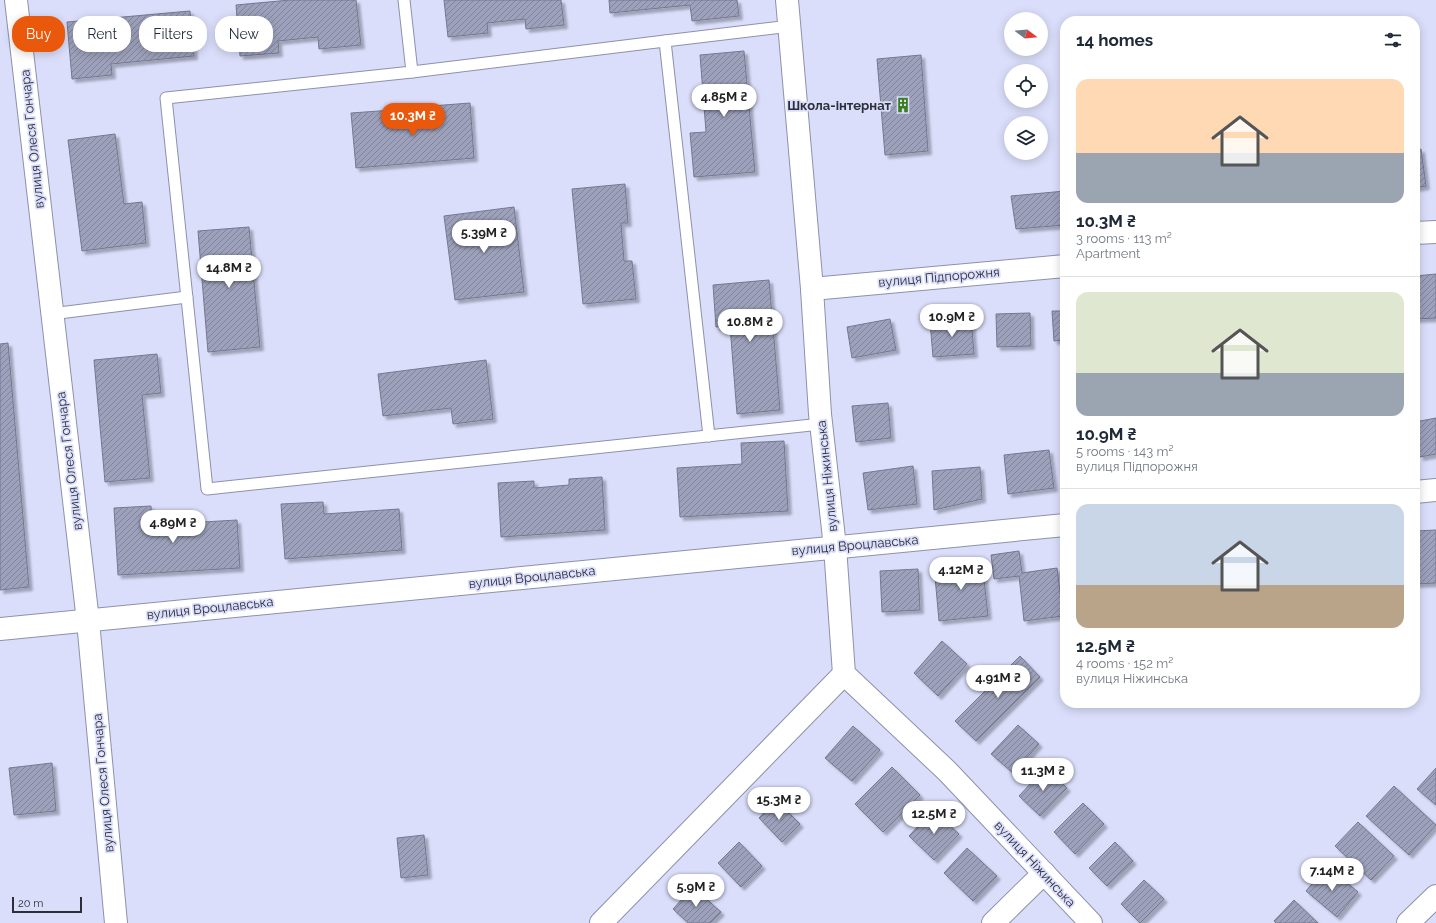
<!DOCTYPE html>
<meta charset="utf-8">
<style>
:root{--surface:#fff;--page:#f6f6f7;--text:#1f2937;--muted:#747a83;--line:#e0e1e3;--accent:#ea580c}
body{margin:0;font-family:Raleway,sans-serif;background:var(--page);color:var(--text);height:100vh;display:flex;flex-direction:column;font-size:15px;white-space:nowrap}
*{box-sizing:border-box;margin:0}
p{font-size:13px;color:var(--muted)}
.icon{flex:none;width:22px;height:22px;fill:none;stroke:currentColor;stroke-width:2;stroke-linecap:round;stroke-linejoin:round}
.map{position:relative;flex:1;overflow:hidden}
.side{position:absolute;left:1060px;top:16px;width:360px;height:692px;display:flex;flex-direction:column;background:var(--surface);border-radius:16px;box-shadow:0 2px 10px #0003}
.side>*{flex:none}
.top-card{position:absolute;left:12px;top:16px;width:380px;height:36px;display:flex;gap:8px}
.needle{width:26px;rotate:106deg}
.fabs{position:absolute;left:1004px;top:12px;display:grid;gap:8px}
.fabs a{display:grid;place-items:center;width:44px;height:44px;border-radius:50%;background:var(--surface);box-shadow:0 2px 10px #0003;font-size:20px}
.scale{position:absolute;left:12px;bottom:10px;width:70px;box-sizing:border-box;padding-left:4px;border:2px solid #2d2e39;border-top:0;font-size:11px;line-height:14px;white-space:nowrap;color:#2d2e39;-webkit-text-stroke:3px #dadefa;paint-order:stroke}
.price{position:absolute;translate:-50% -34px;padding:0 9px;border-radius:14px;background:#fff;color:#222;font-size:13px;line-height:26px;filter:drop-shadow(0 1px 2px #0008)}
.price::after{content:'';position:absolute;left:50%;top:24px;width:12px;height:9px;margin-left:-6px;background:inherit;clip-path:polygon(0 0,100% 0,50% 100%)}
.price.current{background:var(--accent);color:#fff}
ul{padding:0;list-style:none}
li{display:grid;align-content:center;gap:8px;height:212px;padding:0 16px}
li+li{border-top:1px solid var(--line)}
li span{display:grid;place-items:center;height:124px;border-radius:12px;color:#555}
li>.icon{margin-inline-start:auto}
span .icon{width:72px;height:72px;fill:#fffc;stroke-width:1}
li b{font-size:17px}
h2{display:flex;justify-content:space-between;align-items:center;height:48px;padding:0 16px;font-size:17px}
.chip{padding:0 14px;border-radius:16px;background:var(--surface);box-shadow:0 2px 10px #0003;font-size:14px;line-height:36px}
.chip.current{background:var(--accent);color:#fff}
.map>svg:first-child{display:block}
</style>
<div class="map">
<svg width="1436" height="923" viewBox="0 0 1436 923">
<defs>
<pattern id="building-hatch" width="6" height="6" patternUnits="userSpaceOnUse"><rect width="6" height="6" fill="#9da1bb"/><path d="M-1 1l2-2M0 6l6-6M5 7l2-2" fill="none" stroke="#808499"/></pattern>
<filter id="shadow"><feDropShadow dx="3.5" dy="3.5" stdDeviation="1" flood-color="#0004"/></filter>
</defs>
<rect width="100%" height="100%" fill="#dadefa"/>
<g fill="url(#building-hatch)" stroke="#747891" filter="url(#shadow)">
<path d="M290,0h66l5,45 -42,4 -1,-12 -40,4 1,12 -39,3 -4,-51z"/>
<path d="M444,0h117l3,25 -38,4 -1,-10 -38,4 1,10 -40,4z"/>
<path d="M609,0h128l2,16 -47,5 -2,-16 -80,8z"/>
<path d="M190,11l4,45 -83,8 1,11 -40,4 -5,-57z"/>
<path d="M744,51l11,121 -61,5 -4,-44 16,-1 -6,-77z"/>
<path d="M921,55l7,96 -43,4 -8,-96z"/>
<path d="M470,103l4,55 -118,10 -5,-55 42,-3v10l39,-3 -1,-11z"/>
<path d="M115,134l9,70 18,-2 4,41 -64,8 -14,-111z"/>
<path d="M1421,149l5,37 -11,2v-38z"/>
<path d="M625,184l3,39h-7l3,38h8l4,38 -53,5 -11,-115z"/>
<path d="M1065,191v34l-49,4 -5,-33z"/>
<path d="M514,207l10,85 -69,8 -11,-84z"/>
<path d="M249,227l11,120 -52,5 -10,-121z"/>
<path d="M1436,274v44l-21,1v-43z"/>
<path d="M769,280l11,130 -43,4 -7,-88 -14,1 -3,-42z"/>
<path d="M1052,311h13v29l-11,1z"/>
<path d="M1030,313l1,33 -34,1 -1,-33z"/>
<path d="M971,318l3,36 -41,3 -3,-35z"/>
<path d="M890,319l6,31 -44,8 -5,-31z"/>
<path d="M8,343l21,244 -29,3v-246z"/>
<path d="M157,354l4,39 -19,2 8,83 -45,4 -11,-122z"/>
<path d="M486,360l7,59 -40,5 -2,-16 -68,8 -5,-42z"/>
<path d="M888,403l3,35 -35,4 -4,-36z"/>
<path d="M1436,418v36l-16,3 -5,-35z"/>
<path d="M784,441l4,70 -108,6 -3,-49 65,-4 -1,-21z"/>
<path d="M1049,450l5,38 -46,6 -4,-39z"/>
<path d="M913,466l4,38 -49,6 -5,-37z"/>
<path d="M980,467l2,32 -48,11 -2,-39z"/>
<path d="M602,477l3,53 -104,7 -3,-54 36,-2v7l35,-3v-6z"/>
<path d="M323,502l1,12 75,-5 3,41 -117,9 -4,-55z"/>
<path d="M151,506l1,19 85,-5 3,48 -122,7 -4,-67z"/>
<path d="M1436,530v53l-20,1 -1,-53z"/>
<path d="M1019,551l3,22 35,-5 6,48 -39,5 -5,-45 -25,3 -3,-24z"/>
<path d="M982,561l6,55 -49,5 -5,-55z"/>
<path d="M918,569l2,41 -38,2 -2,-41z"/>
<path d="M942,641l25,23 -29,32 -24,-23z"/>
<path d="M1020,656l20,21 -64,64 -21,-20z"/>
<path d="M1018,725l21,19 -26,29 -22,-19z"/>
<path d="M853,726l27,24 -28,31 -27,-23z"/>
<path d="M52,763l4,48 -42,4 -5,-47z"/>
<path d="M892,767l28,28 -37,37 -28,-28z"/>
<path d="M1046,767l21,21 -27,28 -21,-20z"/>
<path d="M1436,768v37l-19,-16z"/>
<path d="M1394,786l42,39 -27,30 -43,-39z"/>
<path d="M776,800l24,24 -18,18 -23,-24z"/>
<path d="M1083,803l21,21 -29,30 -21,-22z"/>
<path d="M933,810l26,24 -25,26 -25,-24z"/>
<path d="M1358,822l36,34 -23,24 -36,-34z"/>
<path d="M424,835l4,40 -27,3 -4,-40z"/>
<path d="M739,842l23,24 -21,21 -23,-24z"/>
<path d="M1115,842l18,19 -26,25 -18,-18z"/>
<path d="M967,848l30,28 -24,25 -29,-28z"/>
<path d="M1327,866l31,26 -21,25 -31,-26z"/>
<path d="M1144,880l20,19 -24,24 -19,-19z"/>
<path d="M693,887l28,25 -11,11h-22l-15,-14z"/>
<path d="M1294,900l24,23h-42l-2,-2z"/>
</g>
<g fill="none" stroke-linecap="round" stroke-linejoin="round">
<g stroke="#8d91ab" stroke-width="13">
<g id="service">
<path d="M404,0l8,72 -246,26 41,391 614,-65"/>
<path d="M665,41l125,-15"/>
<path d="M412,72l253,-31 44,395"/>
<path d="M51,314l136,-17"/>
</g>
</g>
<g stroke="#8d91ab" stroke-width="24">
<g id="minor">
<path d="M787,0l25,289 8,125 15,133 9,127 103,97 144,152"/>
<path d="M1415,233l21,-1"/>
<path d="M812,289l253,-23"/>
<path d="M1415,492l21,-2"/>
<path d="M0,629l1065,-104"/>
<path d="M601,923l243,-249"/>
<path d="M993,923l51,-50"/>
</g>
</g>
<g stroke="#8d91ab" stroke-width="24">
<g id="tertiary">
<path d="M16,0l72,621 28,302"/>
<path d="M1408,923l28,-27"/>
</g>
</g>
<use href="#service" stroke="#fff" stroke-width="11"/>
<use href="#minor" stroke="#fff" stroke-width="22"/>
<use href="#tertiary" stroke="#fff" stroke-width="22"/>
</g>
<defs>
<g id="building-bare" transform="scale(1.2)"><path d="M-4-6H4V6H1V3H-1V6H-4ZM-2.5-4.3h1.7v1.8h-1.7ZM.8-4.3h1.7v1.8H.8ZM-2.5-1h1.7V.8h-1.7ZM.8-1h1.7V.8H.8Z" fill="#3a7d1f" stroke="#dadefa" stroke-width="2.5" paint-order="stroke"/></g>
</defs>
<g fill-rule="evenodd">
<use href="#building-bare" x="903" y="105"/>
</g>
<g text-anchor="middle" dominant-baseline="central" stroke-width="3.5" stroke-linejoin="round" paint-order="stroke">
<g font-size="13" font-weight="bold" fill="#2d2e39" stroke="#dadefa" text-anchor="end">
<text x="891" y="105">Школа-інтернат</text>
</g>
<g font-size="13" fill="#2d2e39" stroke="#dadefa">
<text transform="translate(32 139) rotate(-96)">вулиця Олеся Гончара</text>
<text transform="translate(939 277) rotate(-5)">вулиця Підпорожня</text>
<text transform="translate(69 461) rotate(-97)">вулиця Олеся Гончара</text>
<text transform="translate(827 476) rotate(-96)">вулиця Ніжинська</text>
<text transform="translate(855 545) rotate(-5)">вулиця Вроцлавська</text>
<text transform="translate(532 577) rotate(-6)">вулиця Вроцлавська</text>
<text transform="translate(210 608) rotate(-6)">вулиця Вроцлавська</text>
<text transform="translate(103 783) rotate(-95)">вулиця Олеся Гончара</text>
<text transform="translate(1035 864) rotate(47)">вулиця Ніжинська</text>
</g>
</g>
</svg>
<div class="fabs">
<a><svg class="needle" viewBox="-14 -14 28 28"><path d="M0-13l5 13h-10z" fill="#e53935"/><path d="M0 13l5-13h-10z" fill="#747a83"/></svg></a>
<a><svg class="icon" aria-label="locate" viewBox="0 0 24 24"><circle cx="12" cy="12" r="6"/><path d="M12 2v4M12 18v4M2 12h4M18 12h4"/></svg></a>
<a><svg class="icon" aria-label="layers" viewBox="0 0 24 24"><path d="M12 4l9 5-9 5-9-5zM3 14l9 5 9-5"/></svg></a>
</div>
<div class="scale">20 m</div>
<b class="price" style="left:724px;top:118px">4.85M ₴</b>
<b class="price current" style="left:413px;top:137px">10.3M ₴</b>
<b class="price" style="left:484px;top:254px">5.39M ₴</b>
<b class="price" style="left:229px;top:289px">14.8M ₴</b>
<b class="price" style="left:952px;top:338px">10.9M ₴</b>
<b class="price" style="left:750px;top:343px">10.8M ₴</b>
<b class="price" style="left:173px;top:544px">4.89M ₴</b>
<b class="price" style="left:961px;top:591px">4.12M ₴</b>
<b class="price" style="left:998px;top:699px">4.91M ₴</b>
<b class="price" style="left:1043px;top:792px">11.3M ₴</b>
<b class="price" style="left:779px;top:821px">15.3M ₴</b>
<b class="price" style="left:934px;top:835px">12.5M ₴</b>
<b class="price" style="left:1332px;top:892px">7.14M ₴</b>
<b class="price" style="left:696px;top:908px">5.9M ₴</b>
<div class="top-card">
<a class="chip current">Buy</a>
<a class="chip">Rent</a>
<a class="chip">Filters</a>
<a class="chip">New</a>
</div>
<section class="side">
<h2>14 homes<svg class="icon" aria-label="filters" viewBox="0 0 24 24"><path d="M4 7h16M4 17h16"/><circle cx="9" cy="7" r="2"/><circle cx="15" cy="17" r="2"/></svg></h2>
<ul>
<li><span style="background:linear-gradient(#ffd9b3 60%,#9aa5b1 0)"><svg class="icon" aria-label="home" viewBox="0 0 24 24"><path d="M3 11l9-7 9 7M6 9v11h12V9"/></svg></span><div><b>10.3M ₴</b><p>3 rooms · 113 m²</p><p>Apartment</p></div></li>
<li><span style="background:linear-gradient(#dfe7d0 65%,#9aa5b1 0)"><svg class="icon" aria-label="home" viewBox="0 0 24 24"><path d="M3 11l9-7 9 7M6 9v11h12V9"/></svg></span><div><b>10.9M ₴</b><p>5 rooms · 143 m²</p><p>вулиця Підпорожня</p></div></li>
<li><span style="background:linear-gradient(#c9d6e8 65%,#b9a48a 0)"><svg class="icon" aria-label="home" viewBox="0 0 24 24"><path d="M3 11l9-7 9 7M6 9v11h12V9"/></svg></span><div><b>12.5M ₴</b><p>4 rooms · 152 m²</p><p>вулиця Ніжинська</p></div></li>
</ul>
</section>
</div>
